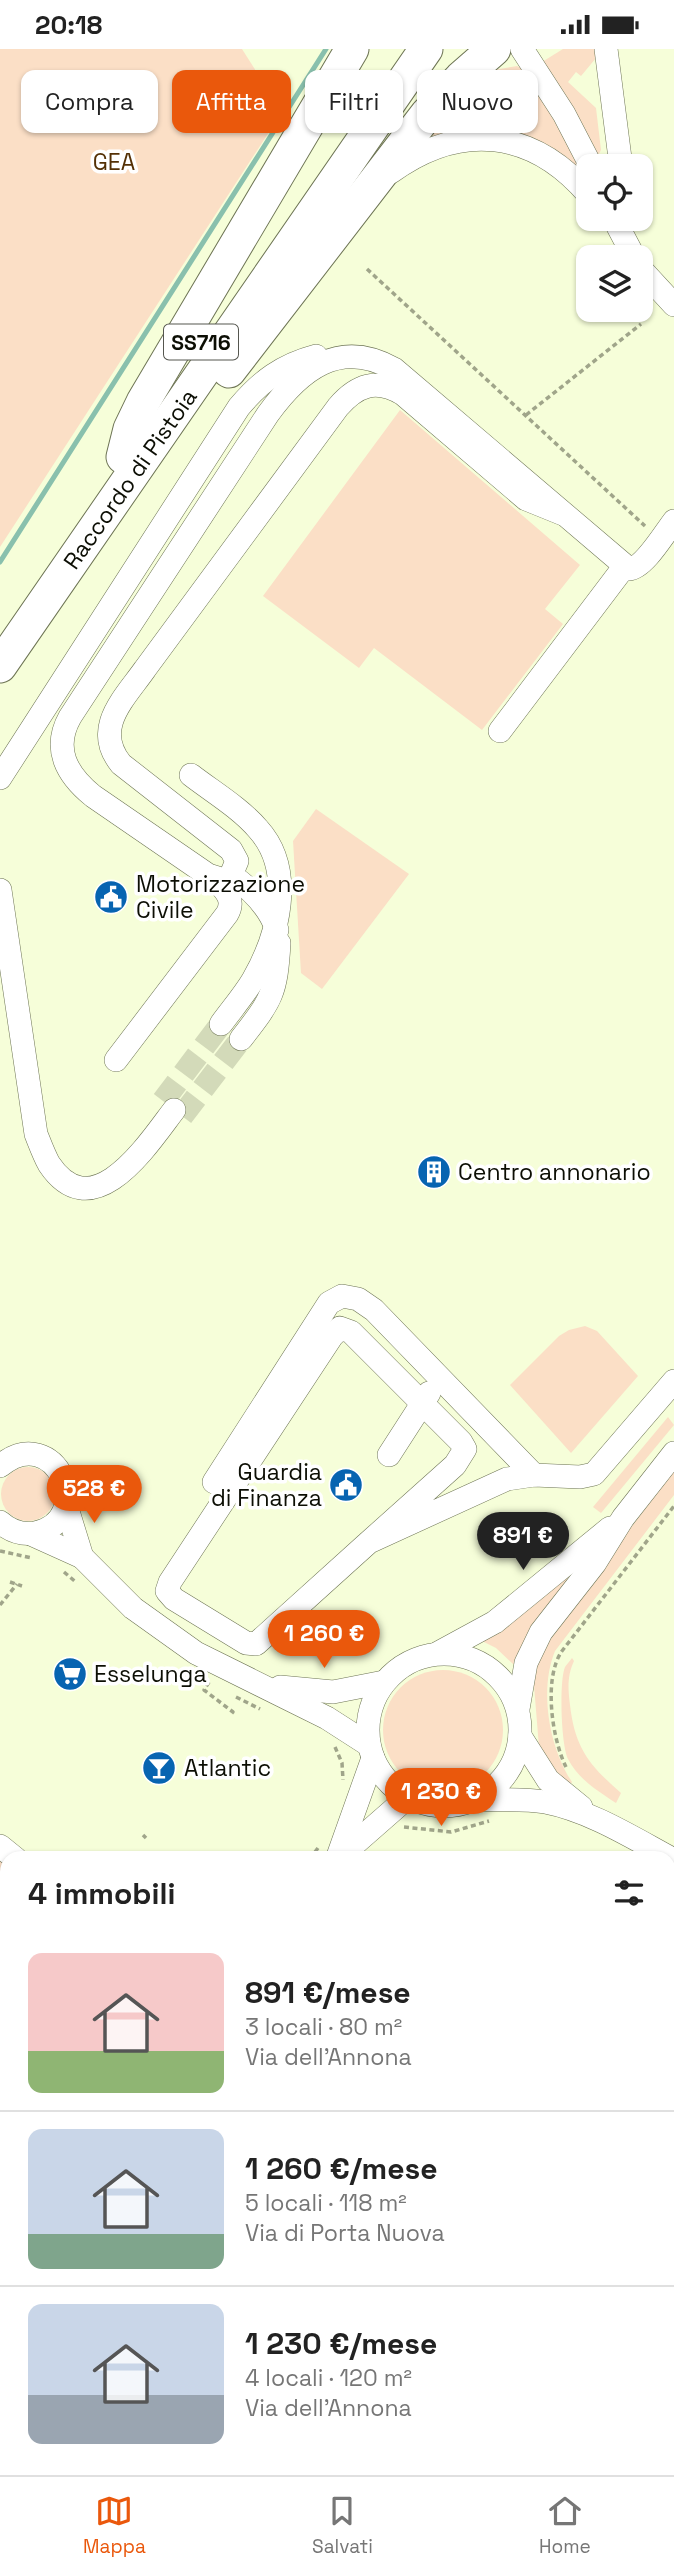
<!DOCTYPE html>
<html lang="it">
<meta charset="utf-8">
<style>
:root{--surface:#fff;--page:#f6f6f6;--text:#222;--muted:#767676;--line:#e0e0e0;--accent:#ea580c}
body{margin:0;font-family:"Space Grotesk",sans-serif;background:var(--page);color:var(--text);height:100vh;display:flex;flex-direction:column;font-size:26px;white-space:nowrap}
*{box-sizing:border-box;margin:0}
p{font-size:23px;color:var(--muted)}
.icon{flex:none;width:38px;height:38px;fill:none;stroke:currentColor;stroke-width:2;stroke-linecap:round;stroke-linejoin:round}
.map{position:relative;flex:1;overflow:hidden}
.details{position:absolute;left:0px;top:1802px;width:676px;height:625px;display:flex;flex-direction:column;background:var(--surface);border-radius:21px 21px 0 0;box-shadow:0 2px 5px #0004}
.details>*{flex:none}
.top-card{position:absolute;left:21px;top:21px;width:634px;height:63px;display:flex;gap:14px}
.tools{position:absolute;left:576px;top:105px;display:grid;gap:14px}
.tools a{display:grid;place-items:center;width:77px;height:77px;border-radius:14px;background:var(--surface);box-shadow:0 2px 5px #0004;font-size:35px}
.price{position:absolute;translate:-50% -60px;padding:0 16px;border-radius:24px;background:var(--accent);color:#fff;font-size:23px;line-height:46px;filter:drop-shadow(0 2px 4px #0008)}
.price::after{content:'';position:absolute;left:50%;top:42px;width:21px;height:16px;margin-left:-10px;background:inherit;clip-path:polygon(0 0,100% 0,50% 100%)}
.price.on{background:#222;color:#fff}
ul{padding:0;list-style:none}
li{display:flex;align-items:center;gap:21px;height:175px;padding:0 28px}
li+li{border-top:2px solid var(--line)}
li span{display:grid;place-items:center;flex:none;width:196px;height:140px;border-radius:14px;color:#555}
li>.icon{margin-inline-start:auto}
span .icon{width:84px;height:84px;fill:#fffc;stroke-width:1}
li b{font-size:30px}
h2{display:flex;justify-content:space-between;align-items:center;height:84px;padding:0 28px;font-size:30px}
.chip{padding:0 24px;border-radius:14px;background:var(--surface);box-shadow:0 2px 5px #0004;font-size:24px;line-height:63px}
.chip.on{background:var(--accent);color:#fff}
.status{display:flex;justify-content:space-between;align-items:center;height:49px;padding:0 35px;background:var(--surface);direction:ltr}
.status svg{height:19px;fill:currentColor}
.tab-bar{display:flex;justify-content:space-around;align-items:center;height:98px;border-top:2px solid var(--line);background:var(--surface);font-size:19px;color:var(--muted)}
.tab-bar a{display:grid;justify-items:center;gap:4px}
.tab-bar .on{color:var(--accent)}
.map>svg:first-child{display:block}
</style>
<div class="status"><b>20:18</b><svg viewBox="0 0 49 12"><path d="M0 12V9h3v3zM5 12V6h3v6zM10 12V3h3v9zM15 12V0h3v12zM26 1h20v11H26zM47 4h2v5h-2z"/></svg></div>
<div class="map">
<svg width="674" height="2426" viewBox="0 0 674 2426">
<rect width="100%" height="100%" fill="#f6fed9"/>
<g fill="#fbdfc6">
<path d="M0,0h242l40,63 -282,435z"/>
<path d="M563,0h32l1,9 -15,18 -5,-4 -8,10 28,26 5,42 -5,9 -54,-97z"/>
<path d="M517,17l12,6 52,98 -23,-16 -104,-21 -30,6v-6l70,-63z"/>
<path d="M400,361l180,155 -35,44 18,15 -81,106 -108,-82 -15,20 -96,-72z"/>
<path d="M316,760l93,65 -87,115 -21,-16 -8,-132z"/>
<path d="M585,1277l12,5 41,45 -67,77 -61,-68 49,-49 10,-6z"/>
<path d="M668,1368l6,8 -73,88 -8,-6z"/>
<circle cx="28" cy="1445" r="27"/>
<path d="M674,1422v24l-119,156c-16,39 -6,96 17,131l-2,3 -12,-9 -19,-29 -6,-74 15,-37z"/>
<path d="M587,1504l-68,109 -6,2 -17,-16 -14,-7z"/>
<path d="M572,1609l2,3c-7,15 -6,28 -4,44 5,43 19,60 51,88l-5,10c-18,-12 -38,-24 -48,-44 -7,-14 -9,-78 -3,-92 2,-3 5,-6 7,-9z"/>
<circle cx="443" cy="1681" r="60"/>
<path d="M0,1809l7,5v217l-7,-7z"/>
</g>
<g fill="none" stroke-linecap="round" stroke-linejoin="round">
<path stroke="#89c0ad" stroke-width="5" d="M0,513l326,-513"/>
<g stroke="#d3dab9" stroke-width="23" stroke-dasharray="23 11" stroke-linecap="butt">
<path d="M163,1052l58,-77"/>
<path d="M182,1067l59,-77"/>
</g>
<g stroke="#6d7454" stroke-width="24">
<g id="minor">
<path d="M522,0l42,65 27,52"/>
<path d="M606,0l15,117"/>
<path d="M391,123c69,-50 141,-43 197,22"/>
<path d="M614,170l20,38"/>
<path d="M640,219l34,37"/>
<path d="M563,465l-37,-15 -123,-105c-27,-16 -46,-9 -65,13l-193,262c-21,30 -53,59 -24,95l110,86 6,11 -6,14 -7,5 -16,-5 -115,-79c-26,-21 -41,-47 -23,-79l198,-303c32,-44 71,-76 126,-45l235,200c15,-1 35,-35 45,-48"/>
<path d="M500,682l124,-164"/>
<path d="M191,726c22,17 49,33 67,54 38,42 20,108 -5,151 -9,15 -21,29 -32,44"/>
<path d="M0,729l239,-371c22,-26 43,-42 77,-51"/>
<path d="M231,826c20,14 38,31 46,55"/>
<path d="M0,841l36,244c4,10 8,21 13,30 44,66 99,-20 125,-54"/>
<path d="M241,990c31,-40 35,-45 38,-96"/>
<path d="M116,1011l111,-146c9,-15 -3,-25 -13,-36"/>
<path d="M389,1406l40,-62"/>
<path d="M0,1417c55,-46 99,53 35,67 -13,2 -25,-2 -35,-11"/>
<path d="M214,1433l115,-179 13,-7 16,3 16,11 160,165"/>
<path d="M66,1456l16,52 51,51 63,45 131,65 42,27"/>
<path d="M31,1485l51,23"/>
<path d="M369,1493l86,-77 10,-16 -4,-7 -110,-110 -11,-4 -8,8 -162,246 -3,9 7,8 72,44 10,1 113,-102 138,-63 27,-4 46,2 14,-3 80,-93"/>
<path d="M438,1604l57,-31 115,-94"/>
<circle cx="444" cy="1681" r="76"/>
<path d="M280,1638l53,5 51,-10"/>
<path d="M518,1660l8,-46 15,-31 54,-69 28,-45 51,-65"/>
<path d="M520,1687l28,44 33,27"/>
<path d="M475,1750c23,2 47,-1 70,3 46,9 88,36 129,58"/>
<path d="M0,1797l16,13"/>
<path d="M343,1805l65,-57"/>
<path d="M337,1810l36,-101"/>
<path d="M668,1877l6,-7"/>
<path d="M0,2055l7,6"/>
<path d="M0,2229l7,-9"/>
<path d="M0,2370l7,5"/>
<path d="M0,2401l7,-7"/>
<path d="M69,2420l8,6"/>
<path d="M158,2426l4,-6"/>
<path d="M332,2426l5,-6"/>
</g>
</g>
<g stroke="#6d7454" stroke-width="35">
<g id="highway">
<path d="M229,322l198,-257 34,-36 33,-29"/>
<path d="M123,408l7,-28 13,-27 209,-353"/>
<path d="M0,617l426,-617"/>
</g>
</g>
<g stroke="#a0a58a" stroke-width="3.5" stroke-dasharray="5 3.5" stroke-linecap="butt">
<path d="M367,220l278,257"/>
<path d="M526,366l115,-91"/>
<path d="M0,1502l32,7"/>
<path d="M64,1523l13,11"/>
<path d="M10,1533l12,4"/>
<path d="M0,1556l17,-21"/>
<path d="M209,1633l-5,8 29,22 -3,3"/>
<path d="M236,1648l24,12"/>
<path d="M335,1698l7,16 1,17"/>
<path d="M566,1718c-14,-28 -23,-89 -4,-116l112,-145"/>
<path d="M404,1778l47,5 38,-11"/>
<path d="M143,1786l3,3"/>
<path d="M310,1810l8,-11"/>
<path d="M0,1859l7,4"/>
<path d="M0,1996l7,-2"/>
<path d="M668,2228l6,-6"/>
<path d="M527,2426l4,-6"/>
</g>
<use href="#minor" stroke="#fff" stroke-width="23"/>
<use href="#highway" stroke="#fff" stroke-width="33"/>
</g>
<defs>
<g id="civic-disc" transform="scale(1.75)"><circle r="9.5" fill="#0764b1" stroke="#fff"/><path d="M-.6-6.5H3V-4.5H.6V-3L4-1V1h2V6H-6V1h2V-1L-.6-3ZM-1.2 2.5V6h2.4V2.5Z" fill="#fff"/></g>
<g id="building-disc" transform="scale(1.75)"><circle r="9.5" fill="#0764b1" stroke="#fff"/><path d="M-4-6H4V6H1V3H-1V6H-4ZM-2.5-4.3h1.7v1.8h-1.7ZM.8-4.3h1.7v1.8H.8ZM-2.5-1h1.7V.8h-1.7ZM.8-1h1.7V.8H.8Z" fill="#fff"/></g>
<g id="supermarket-disc" transform="scale(1.75)"><circle r="9.5" fill="#0764b1" stroke="#fff"/><path d="M-6-5.5h2.5l.6 2H6L4.5 2H-2.5L-4.4-4H-6ZM-1.5 3.2a1.3 1.3 0 1 0 .1 0ZM3 3.2a1.3 1.3 0 1 0 .1 0Z" fill="#fff"/></g>
<g id="bar-disc" transform="scale(1.75)"><circle r="9.5" fill="#0764b1" stroke="#fff"/><path d="M-6-5H6L.8 .8V4.5H3.5V6h-7V4.5H-.8V.8Z" fill="#fff"/></g>
</defs>
<g fill-rule="evenodd">
<use href="#civic-disc" x="111" y="848"/>
<use href="#building-disc" x="434" y="1123"/>
<use href="#civic-disc" x="346" y="1436"/>
<use href="#supermarket-disc" x="70" y="1625"/>
<use href="#bar-disc" x="159" y="1719"/>
</g>
<g text-anchor="middle" dominant-baseline="central" stroke-width="7" stroke-linejoin="round" paint-order="stroke">
<rect fill="#fff" stroke="#55564f" stroke-width="2" x="164" y="275.5" width="74" height="35" rx="5"/>
<g font-size="21" font-weight="bold" fill="#0c0e04">
<text x="201" y="293">SS716</text>
</g>
<g font-size="23" fill="#543005" stroke="#fff">
<text x="114" y="113">GEA</text>
</g>
<g font-size="23" fill="#0c0e04" stroke="#fff">
<text transform="translate(130 430) rotate(-55)">Raccordo di Pistoia</text>
</g>
<g font-size="23" fill="#0c0e04" stroke="#fff" text-anchor="start">
<text x="136" y="835">Motorizzazione<tspan x="136" dy="26">Civile</tspan></text>
<text x="458" y="1123">Centro annonario</text>
<text x="322" y="1423" text-anchor="end">Guardia<tspan x="322" dy="26">di Finanza</tspan></text>
<text x="94" y="1625">Esselunga</text>
<text x="184" y="1719">Atlantic</text>
</g>
</g>
</svg>
<div class="tools">
<a><svg class="icon" aria-label="locate" viewBox="0 0 24 24"><circle cx="12" cy="12" r="6"/><path d="M12 2v4M12 18v4M2 12h4M18 12h4"/></svg></a>
<a><svg class="icon" aria-label="layers" viewBox="0 0 24 24"><path d="M12 4l9 5-9 5-9-5zM3 14l9 5 9-5"/></svg></a>
</div>
<b class="price" style="left:94px;top:1476px">528 €</b>
<b class="price on" style="left:523px;top:1523px">891 €</b>
<b class="price" style="left:324px;top:1621px">1 260 €</b>
<b class="price" style="left:441px;top:1779px">1 230 €</b>
<div class="top-card">
<a class="chip">Compra</a>
<a class="chip on">Affitta</a>
<a class="chip">Filtri</a>
<a class="chip">Nuovo</a>
</div>
<section class="details">
<h2>4 immobili<svg class="icon" aria-label="filters" viewBox="0 0 24 24"><path d="M4 7h16M4 17h16"/><circle cx="9" cy="7" r="2"/><circle cx="15" cy="17" r="2"/></svg></h2>
<ul>
<li><span style="background:linear-gradient(#f6c9c9 70%,#8fb573 0)"><svg class="icon" aria-label="home" viewBox="0 0 24 24"><path d="M3 11l9-7 9 7M6 9v11h12V9"/></svg></span><div><b>891 €/mese</b><p>3 locali · 80 m²</p><p>Via dell'Annona</p></div></li>
<li><span style="background:linear-gradient(#c9d6e8 75%,#7fa58c 0)"><svg class="icon" aria-label="home" viewBox="0 0 24 24"><path d="M3 11l9-7 9 7M6 9v11h12V9"/></svg></span><div><b>1 260 €/mese</b><p>5 locali · 118 m²</p><p>Via di Porta Nuova</p></div></li>
<li><span style="background:linear-gradient(#c9d6e8 65%,#9aa5b1 0)"><svg class="icon" aria-label="home" viewBox="0 0 24 24"><path d="M3 11l9-7 9 7M6 9v11h12V9"/></svg></span><div><b>1 230 €/mese</b><p>4 locali · 120 m²</p><p>Via dell'Annona</p></div></li>
</ul>
</section>
</div>
<nav class="tab-bar">
<a class="on"><svg class="icon" aria-label="map" viewBox="0 0 24 24"><path d="M3 6l6-2 6 2 6-2v14l-6 2-6-2-6 2zM9 4v14M15 6v14"/></svg>Mappa</a>
<a><svg class="icon" aria-label="saved" viewBox="0 0 24 24"><path d="M7 4h10v16l-5-4-5 4z"/></svg>Salvati</a>
<a><svg class="icon" aria-label="home" viewBox="0 0 24 24"><path d="M3 11l9-7 9 7M6 9v11h12V9"/></svg>Home</a>
</nav>
